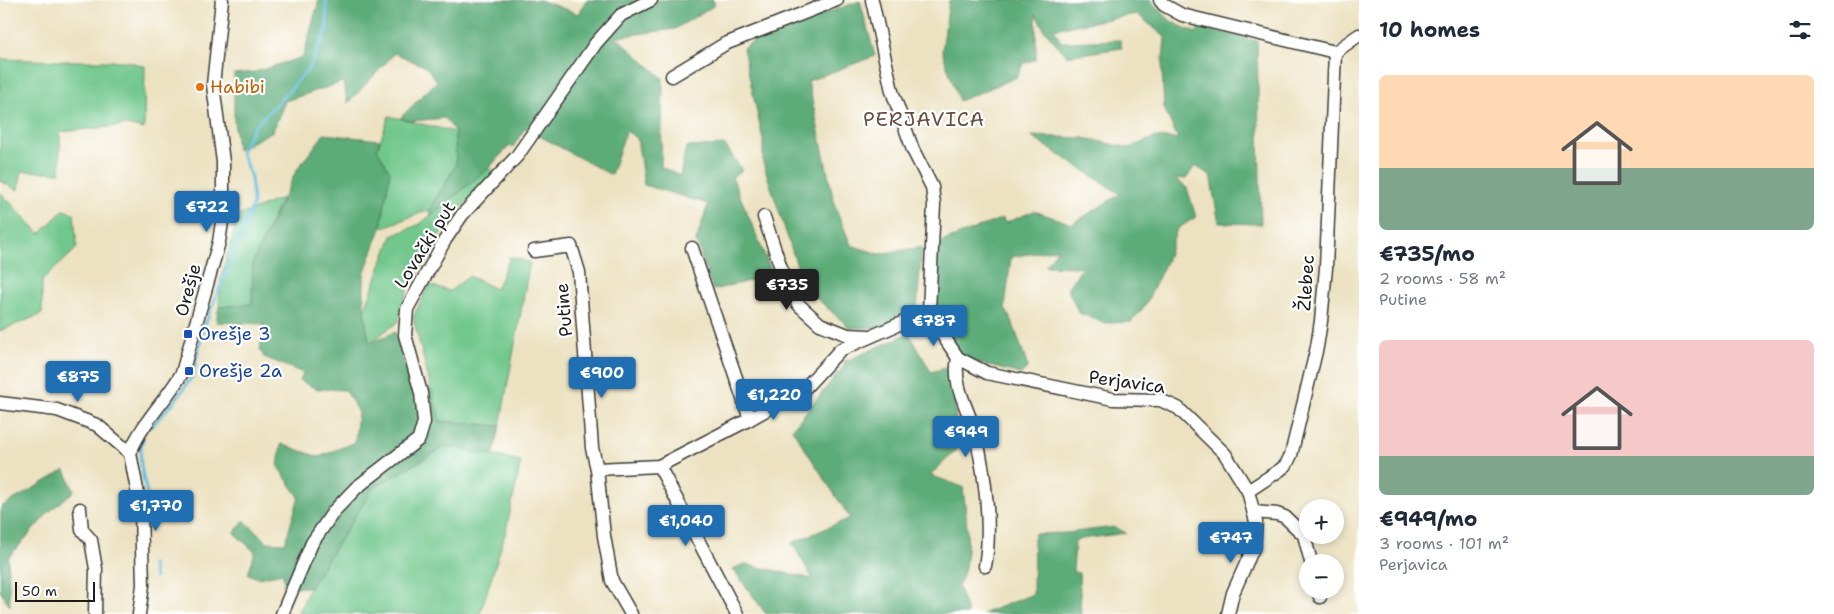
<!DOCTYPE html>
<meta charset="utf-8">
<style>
:root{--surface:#fff;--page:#f2f2f3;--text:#1f2937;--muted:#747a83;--accent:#1f6fb2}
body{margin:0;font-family:"Shantell Sans",sans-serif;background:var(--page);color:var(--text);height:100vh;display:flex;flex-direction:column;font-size:19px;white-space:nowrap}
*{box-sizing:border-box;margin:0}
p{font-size:16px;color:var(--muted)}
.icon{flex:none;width:28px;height:28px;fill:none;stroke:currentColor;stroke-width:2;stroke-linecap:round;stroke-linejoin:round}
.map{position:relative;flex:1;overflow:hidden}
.details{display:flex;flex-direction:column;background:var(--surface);width:475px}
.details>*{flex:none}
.tools{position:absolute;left:1299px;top:499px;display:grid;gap:10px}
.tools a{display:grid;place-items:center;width:45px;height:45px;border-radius:50%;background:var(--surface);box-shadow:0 2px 8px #0003;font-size:25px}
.scale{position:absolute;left:15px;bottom:12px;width:80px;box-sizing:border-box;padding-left:5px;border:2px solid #1c1c1c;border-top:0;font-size:14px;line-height:18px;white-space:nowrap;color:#1c1c1c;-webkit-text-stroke:4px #fff;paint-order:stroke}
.price{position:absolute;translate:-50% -42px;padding:0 11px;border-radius:5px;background:var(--accent);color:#fff;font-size:16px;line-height:32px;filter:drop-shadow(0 1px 2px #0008)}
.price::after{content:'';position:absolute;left:50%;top:30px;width:15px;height:11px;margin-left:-8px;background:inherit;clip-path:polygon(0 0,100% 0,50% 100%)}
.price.on{background:#222;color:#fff}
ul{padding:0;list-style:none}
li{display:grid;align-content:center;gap:10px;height:265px;padding:0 20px}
li span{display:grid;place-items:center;height:155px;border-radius:8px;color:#555}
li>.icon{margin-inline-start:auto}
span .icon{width:90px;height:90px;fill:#fffc;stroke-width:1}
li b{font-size:21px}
h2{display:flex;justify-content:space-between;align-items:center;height:60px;padding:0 20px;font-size:21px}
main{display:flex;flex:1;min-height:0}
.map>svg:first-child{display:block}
</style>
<main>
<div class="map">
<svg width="1359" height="614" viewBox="0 0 1359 614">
<rect width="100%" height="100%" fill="#fff"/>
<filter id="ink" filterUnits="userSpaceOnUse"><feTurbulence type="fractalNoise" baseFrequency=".02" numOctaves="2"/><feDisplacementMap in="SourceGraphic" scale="10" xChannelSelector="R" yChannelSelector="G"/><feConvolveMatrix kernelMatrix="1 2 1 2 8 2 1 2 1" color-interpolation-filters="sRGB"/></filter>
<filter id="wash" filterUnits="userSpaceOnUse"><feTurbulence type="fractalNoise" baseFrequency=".0096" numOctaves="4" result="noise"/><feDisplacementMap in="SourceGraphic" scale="20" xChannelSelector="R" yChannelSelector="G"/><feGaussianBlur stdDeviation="1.12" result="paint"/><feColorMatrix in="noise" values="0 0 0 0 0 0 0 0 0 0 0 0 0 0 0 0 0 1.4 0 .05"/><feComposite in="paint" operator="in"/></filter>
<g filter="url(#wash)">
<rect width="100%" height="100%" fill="#ece2c1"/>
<g fill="#71c78c" stroke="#467254">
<path d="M0,59l59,2h67l19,5 -1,63 -17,-4 -67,7v41l-38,-2 -4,19 -18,-9z"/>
<path d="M389,116l66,16 1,33 -27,45 -48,18 9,-56 -13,-23z"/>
<path d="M489,168l7,5 -49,49 -40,69 -9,31 -29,21 -5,-32 28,-75 28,-12z"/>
<path d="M0,192l40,42 23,-24 11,3 3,35 -35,33v33l-42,17z"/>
<path d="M282,198l-29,64 -1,42 -33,3 2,-30 17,-61z"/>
<path d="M510,257l20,5 -30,164 -61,-5 -26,-104 16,-32 21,6 19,-15 27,13z"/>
<path d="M446,446l75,15 -15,70 -26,83h-182l12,-27 63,-99z"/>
</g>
<g fill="#5cac78" stroke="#3c644a">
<path d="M319,0h221l39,14 7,-14h127l2,5 -40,24 -59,8 47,41 -2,89 19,9 6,-29 39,-2 16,24v3l-9,5 41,98 -60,15 -17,-49 12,-37 -64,-19 -7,-47 -11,-7 -15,44 -86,-47 -12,19 -4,-1 -20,22 -59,48 -1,-6 27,-45 -1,-33 -10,-14 -34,3 -11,-3 37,-37 -11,-14 -31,-14 -47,50 -5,-21 -58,19 -12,30 -36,19 -3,-30v-46l21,-2 48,-15z"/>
<path d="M949,0h201l22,22 24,11 4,-6 57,14 4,183 -42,-1 -9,-48 -15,-9 -9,13 -12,-1 13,10 9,29 -19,12 -11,33 -21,44 -14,16 -27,1 -25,-10 -12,-25 16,-21 -38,-1 13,-17 -47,8 -6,51 7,13 16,46 -7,7 -40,-10 -21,-9 -25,-43 1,-68 67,-26 2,5 29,-12 38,13 48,-30 -90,-58 54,2 45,10 26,-11 23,2 -14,-31 -2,-38 3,-33 -28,-23 -83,15 7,13 59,-2 2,8 -55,8 -22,-25 -9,-17v45l-13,5 -6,13 -58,24 -17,-50z"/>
<path d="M860,1l15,55 -67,25 27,125 16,39 28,9 43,-7 -5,62 -37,19h-30l-46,-41 -41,-124v-23l-20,-92 16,-11 13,-1 5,-6z"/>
<path d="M324,134l56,6 -3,9 13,23 -9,56 -17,46v37l5,32 26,-11 14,46 23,13 8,30 60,5 -7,30 -47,-10 -73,42 -63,99 -26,1 -1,-15 -25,5 -10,-4 7,-22 -21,-19 10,-13 23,22 18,1 14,-46 -21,-30 3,-23 38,13 36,-15 3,-29 -12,-23 -29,-1 -17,-8 3,-8 -39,-16 -4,-7 4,-26 -48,-2 3,-15 33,-3 1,-42 43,-91z"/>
<path d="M909,333l22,39 21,-6 6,83 -28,26 33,12c3,28 10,74 -5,99l10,28h-202l-33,-45 11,-5 69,15 -21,-36 58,-25 -58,-89 52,-63v-4z"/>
<path d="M65,470l9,21 -25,21 -41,46 2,48 -10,-15 1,-84z"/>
<path d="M1115,527l11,6 -51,7 -2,32 6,1 2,41h-99l51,-20 1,-60 32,-1z"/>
</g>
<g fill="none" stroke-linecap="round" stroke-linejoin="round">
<g stroke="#62bde0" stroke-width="3">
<path d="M151,427l23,-25 18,-25 12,-50 49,-123 -2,-27 -10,-25 13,-25 34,-35 21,-24 18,-39 -1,-29"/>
<path d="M143,439c-6,19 0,36 4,55"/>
<path d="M152,564l3,14"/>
</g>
</g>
</g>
<g filter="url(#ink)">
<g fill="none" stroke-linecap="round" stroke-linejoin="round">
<g stroke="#3b3a35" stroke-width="15">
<g id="minor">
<path d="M872,0l20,91 21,59 19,37 2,17 -5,107 11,20 18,27 29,15 126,26 47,1 18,8 47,46 23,37 8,31 -2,24 -21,47 -5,21"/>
<path d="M1160,0l4,5 18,10 153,37 24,-17"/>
<path d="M672,76l53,-32 112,-44"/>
<path d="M764,217l24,72 11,16 21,19 28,11 21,1"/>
<path d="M692,248l58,171"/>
<path d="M534,251l37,-5 8,26 13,176 5,21 7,67 8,45 19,33"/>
<path d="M958,358c-6,29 11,51 18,78 9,38 16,92 9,130"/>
<path d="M0,403l57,7 40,15 33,28"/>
<path d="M130,453c12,-31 36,-52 52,-80l37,-131 4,-27v-53l-10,-77 9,-85"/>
<path d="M130,453l11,58 2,74 -4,29"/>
<path d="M659,466l78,148"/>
<path d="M597,469l62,-3 91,-47 55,-31 35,-38 89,-39"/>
<path d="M1248,491l32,-21 6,-5 5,-10 26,-108 4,-26 5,-53 9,-216"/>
<path d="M80,509l2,21 9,10 5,29 -1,45"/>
<path d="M1254,512l23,2 8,3 19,18 7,27"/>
<path d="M1318,590l2,7"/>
<path d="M282,614l30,-71 22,-32 22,-23 63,-49 5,-17 -3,-29 -16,-58 2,-26 38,-69 17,-25 55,-59 79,-113 25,-28 30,-15"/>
</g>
</g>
<use href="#minor" stroke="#fff" stroke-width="12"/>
</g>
</g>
<circle fill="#e8710a" stroke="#fff" stroke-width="2" cx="200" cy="87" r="5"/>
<g fill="#1a4fb4" stroke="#fff" stroke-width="2">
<rect x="183" y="329" width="10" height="10" rx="2.5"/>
<rect x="184" y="366" width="10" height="10" rx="2.5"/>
</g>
<g text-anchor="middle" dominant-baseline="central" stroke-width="4.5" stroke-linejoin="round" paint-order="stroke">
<g font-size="18" fill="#c56008" stroke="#fff" text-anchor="start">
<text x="210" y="87">Habibi</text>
</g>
<g font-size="18" fill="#1c1c1c" stroke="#fff">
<text transform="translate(425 245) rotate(-58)">Lovački put</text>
<text transform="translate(1306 283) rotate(-86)">Žlebec</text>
<text transform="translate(188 290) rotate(-75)">Orešje</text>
<text transform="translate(564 310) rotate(-95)">Putine</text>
<text transform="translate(1127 382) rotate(8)">Perjavica</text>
</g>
<g font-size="18" fill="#164399" stroke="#fff" text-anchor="start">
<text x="198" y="334">Orešje 3</text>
<text x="199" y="371">Orešje 2a</text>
</g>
<g font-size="20" letter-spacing="1" fill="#644c40" stroke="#fff">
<text x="924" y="119">PERJAVICA</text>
</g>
</g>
</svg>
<div class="tools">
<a>+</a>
<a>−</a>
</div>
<div class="scale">50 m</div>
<b class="price" style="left:207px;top:233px">€722</b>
<b class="price on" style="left:787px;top:311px">€735</b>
<b class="price" style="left:934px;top:347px">€787</b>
<b class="price" style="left:602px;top:399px">€900</b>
<b class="price" style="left:78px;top:403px">€875</b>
<b class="price" style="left:774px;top:421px">€1,220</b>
<b class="price" style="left:966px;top:458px">€949</b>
<b class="price" style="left:156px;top:532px">€1,770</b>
<b class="price" style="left:686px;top:547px">€1,040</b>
<b class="price" style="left:1231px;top:564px">€747</b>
</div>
<section class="details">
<h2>10 homes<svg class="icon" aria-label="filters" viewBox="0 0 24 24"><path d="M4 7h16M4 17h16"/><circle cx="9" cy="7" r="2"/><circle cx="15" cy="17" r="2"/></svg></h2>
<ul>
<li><span style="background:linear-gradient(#ffd9b3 60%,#7fa58c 0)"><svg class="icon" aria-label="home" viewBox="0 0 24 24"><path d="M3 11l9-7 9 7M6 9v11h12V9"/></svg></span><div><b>€735/mo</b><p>2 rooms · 58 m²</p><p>Putine</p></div></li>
<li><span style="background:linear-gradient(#f6c9c9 75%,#7fa58c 0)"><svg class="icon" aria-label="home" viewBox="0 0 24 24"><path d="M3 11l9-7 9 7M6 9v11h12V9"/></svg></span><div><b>€949/mo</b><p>3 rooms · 101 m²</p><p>Perjavica</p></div></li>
</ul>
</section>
</main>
